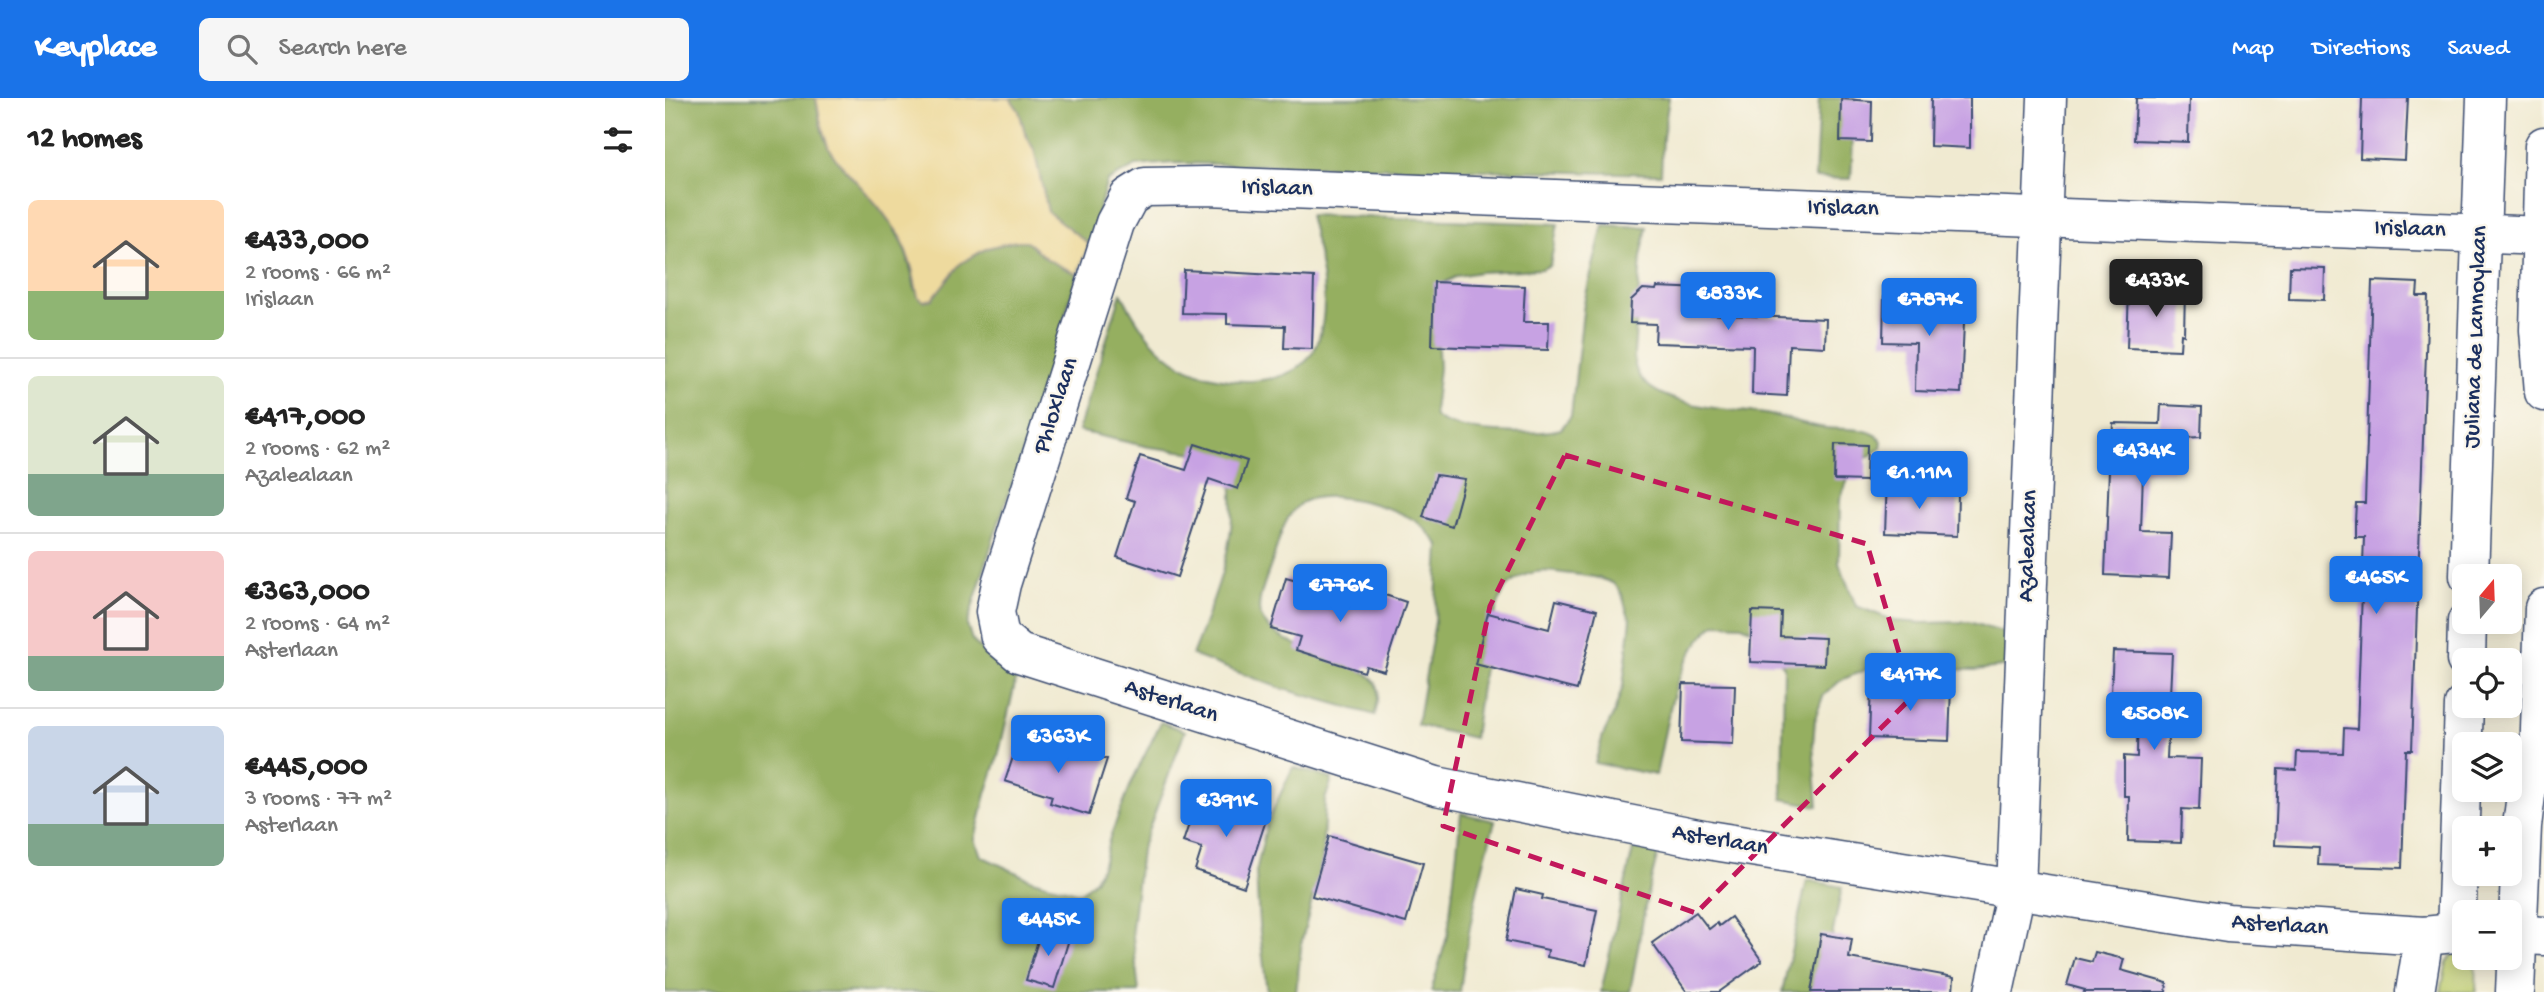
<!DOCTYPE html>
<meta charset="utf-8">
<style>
:root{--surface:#fff;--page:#f6f6f6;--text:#222;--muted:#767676;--line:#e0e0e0;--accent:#1a73e8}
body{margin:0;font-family:"Gochi Hand",sans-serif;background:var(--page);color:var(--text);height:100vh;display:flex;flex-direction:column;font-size:26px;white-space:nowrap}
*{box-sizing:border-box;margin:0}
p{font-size:23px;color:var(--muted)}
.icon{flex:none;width:38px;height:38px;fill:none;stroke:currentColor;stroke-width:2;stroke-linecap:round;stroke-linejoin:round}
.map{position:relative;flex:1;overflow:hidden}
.panel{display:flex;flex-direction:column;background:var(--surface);width:665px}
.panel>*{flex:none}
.needle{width:46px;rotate:19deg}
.fabs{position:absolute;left:1787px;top:466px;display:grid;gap:14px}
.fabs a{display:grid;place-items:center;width:70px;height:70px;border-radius:10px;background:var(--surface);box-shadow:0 4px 18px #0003;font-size:35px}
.price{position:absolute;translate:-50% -60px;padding:0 16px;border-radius:7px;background:var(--accent);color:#fff;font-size:23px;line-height:46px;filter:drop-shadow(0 2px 4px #0008)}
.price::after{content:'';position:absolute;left:50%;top:42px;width:21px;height:16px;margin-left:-10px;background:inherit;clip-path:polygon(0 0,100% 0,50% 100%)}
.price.current{background:#222;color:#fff}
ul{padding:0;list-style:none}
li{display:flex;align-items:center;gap:21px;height:175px;padding:0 28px}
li+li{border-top:2px solid var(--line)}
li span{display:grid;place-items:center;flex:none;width:196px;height:140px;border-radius:10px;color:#555}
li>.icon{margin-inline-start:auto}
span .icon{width:84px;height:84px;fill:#fffc;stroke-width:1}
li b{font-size:30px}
h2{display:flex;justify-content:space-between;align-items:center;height:84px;padding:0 28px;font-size:30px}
header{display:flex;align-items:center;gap:42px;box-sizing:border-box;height:98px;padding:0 35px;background:var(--accent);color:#fff}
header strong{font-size:33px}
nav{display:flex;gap:38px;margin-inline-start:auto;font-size:24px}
.search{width:490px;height:63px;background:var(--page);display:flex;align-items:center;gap:18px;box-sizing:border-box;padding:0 24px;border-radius:10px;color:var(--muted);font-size:26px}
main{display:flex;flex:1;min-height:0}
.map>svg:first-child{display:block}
</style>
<header>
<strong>Keyplace</strong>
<div class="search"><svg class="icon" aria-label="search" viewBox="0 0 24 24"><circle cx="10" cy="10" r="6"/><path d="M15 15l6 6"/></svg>Search here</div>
<nav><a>Map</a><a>Directions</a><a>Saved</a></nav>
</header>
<main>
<section class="panel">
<h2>12 homes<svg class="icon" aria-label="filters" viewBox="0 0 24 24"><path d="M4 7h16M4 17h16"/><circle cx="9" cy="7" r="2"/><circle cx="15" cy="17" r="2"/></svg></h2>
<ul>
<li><span style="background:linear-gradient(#ffd9b3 65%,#8fb573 0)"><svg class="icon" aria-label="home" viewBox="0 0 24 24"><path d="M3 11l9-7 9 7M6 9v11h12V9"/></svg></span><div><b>€433,000</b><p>2 rooms · 66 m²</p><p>Irislaan</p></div></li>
<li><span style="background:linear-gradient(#dfe7d0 70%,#7fa58c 0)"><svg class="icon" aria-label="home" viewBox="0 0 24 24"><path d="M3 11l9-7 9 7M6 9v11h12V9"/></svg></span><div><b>€417,000</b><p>2 rooms · 62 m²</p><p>Azalealaan</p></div></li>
<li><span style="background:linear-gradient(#f6c9c9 75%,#7fa58c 0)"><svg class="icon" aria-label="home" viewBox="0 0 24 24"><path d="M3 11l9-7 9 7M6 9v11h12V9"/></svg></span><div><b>€363,000</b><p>2 rooms · 64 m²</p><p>Asterlaan</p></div></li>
<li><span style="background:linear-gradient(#c9d6e8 70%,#7fa58c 0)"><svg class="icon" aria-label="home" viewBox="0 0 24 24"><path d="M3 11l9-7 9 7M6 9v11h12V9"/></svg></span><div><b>€445,000</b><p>3 rooms · 77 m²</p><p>Asterlaan</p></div></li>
</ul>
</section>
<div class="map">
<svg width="1879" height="894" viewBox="0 0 1879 894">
<rect width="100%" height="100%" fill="#fbf7ec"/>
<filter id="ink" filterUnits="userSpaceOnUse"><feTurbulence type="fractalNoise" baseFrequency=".0143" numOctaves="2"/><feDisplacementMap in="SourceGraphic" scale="14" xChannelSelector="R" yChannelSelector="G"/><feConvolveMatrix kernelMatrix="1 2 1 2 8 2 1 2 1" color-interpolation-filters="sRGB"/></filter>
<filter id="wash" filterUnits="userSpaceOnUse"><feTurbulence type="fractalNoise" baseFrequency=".00686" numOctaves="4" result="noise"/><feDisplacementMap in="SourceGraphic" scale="28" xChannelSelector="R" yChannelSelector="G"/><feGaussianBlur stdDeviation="1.57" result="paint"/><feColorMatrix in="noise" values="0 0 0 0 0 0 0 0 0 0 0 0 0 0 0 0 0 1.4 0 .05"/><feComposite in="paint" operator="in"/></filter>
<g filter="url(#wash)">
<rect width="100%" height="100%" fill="#f0ead1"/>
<path fill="#bccb6d" stroke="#6c7d66" stroke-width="2" d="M1788,856c26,10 24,11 23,38h-35l6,-30z"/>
<g fill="#95af60" stroke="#586f5f" stroke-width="2">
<path d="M0,0h151c3,18 5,36 14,52 8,14 21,25 32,37 30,34 46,57 53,103l17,9 28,-35 27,-16 29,-7h10l22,19 29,14 -32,111 -52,155 -26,85 5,15 17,19 28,16 -19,82 -12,37 -11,45 6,17 51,24 48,13 15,-13 8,-16 7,-27 23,-58 28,-57 24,9 -44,119 -9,78 7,64h-474z"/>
<path d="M345,0h659l-6,39 -2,37 -487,-11 -38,3 -29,15 -18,63 -41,-32 -14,-62 -9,-17 -6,-22z"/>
<path d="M1154,0h36l-4,81 -36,-1z"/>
<path d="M644,117l249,9 -8,41 -8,4 -62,3 -23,4 -15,8 -7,15 4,69 -5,44 1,5c22,17 99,19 126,12l10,-13 13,-113 19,-78 44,2 -6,30 -7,96c0,5 0,11 2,16 13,37 89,40 122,44 23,2 45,12 68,15 17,2 46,-2 56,13l-1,7 -28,19 -13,32 -1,64 17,43 39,15 28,2 46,-1 43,13 -1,31 -36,4 -103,-3 -31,13 -18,16 -8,23 -2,26 5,61 -36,-7 2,-132 -25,-34 -17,-8 -27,-1c-43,38 -47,97 -59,151l-61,-12 8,-28 11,-22 9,-27 8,-67c-8,-10 -5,-25 -16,-34 -12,-9 -36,-10 -52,-12 -21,-4 -39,-2 -55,13 -18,16 -30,124 -34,152l-57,-13 18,-103 4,-77c-7,-7 -13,-17 -22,-23 -23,-16 -93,-36 -117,-18 -17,13 -22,40 -28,58 -4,12 -16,39 -12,52 12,39 112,43 118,74 2,8 -2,19 -3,27l-95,-27 -88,-33c22,-56 49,-118 38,-180l-27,-21 -54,-7 -71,-16 43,-138c14,26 27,49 52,67 36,27 128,35 145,-19 14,-42 1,-85 -9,-126z"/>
<path d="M628,669l39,12 -7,21 -3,61 -20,79 -6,52h-29l-8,-68 -3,-52 11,-49z"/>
<path d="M796,715l34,8c-16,56 -28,113 -35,171h-29l17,-59z"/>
<path d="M968,751l25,4 -11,43 -17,96h-29z"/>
<path d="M1142,782l35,7 -21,105h-39z"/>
</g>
<path fill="#eeda9e" stroke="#84847e" stroke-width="2" d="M151,0h194l9,13 6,22 9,17 14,62 41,32 -12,30 -29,-14 -22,-19h-10l-29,7 -27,16 -28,35 -8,2 -6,-4 -6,-29 -11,-31 -23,-31 -42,-47 -8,-12 -7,-22z"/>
<g id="blocks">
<g fill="#c7a2e3">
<path d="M1266,0h39v50l-40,-2z"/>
<path d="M1471,0h53l-1,44 -54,-2z"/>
<path d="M1697,0h46l-3,62 -45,-2z"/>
<path d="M1176,1l31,2 -1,41 -31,-1z"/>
<path d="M1625,169l35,1 -1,32 -35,-1z"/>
<path d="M519,172l130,7 -2,72 -28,-1 1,-22 -58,-2v-10l-45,-1z"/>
<path d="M1707,183l46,2 -1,13h11l-16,454h-6l-4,118 -84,-3 1,-18 -44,-2 3,-76 18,1 1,-18 46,1 1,-25 13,1 7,-192h-9v-16l1,-18h9z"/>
<path d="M769,184l91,4 -2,36h26l-1,28 -116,-4z"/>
<path d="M992,189l46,2 -1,25 124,5 -1,28 -36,-2 -2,51 -35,-2 1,-48 -98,-3 1,-19 -26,-1 1,-23 12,-11 13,1z"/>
<path d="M1464,190l56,2 -1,45 -3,-1 -1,16 -53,-2z"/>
<path d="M1219,198l81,2 -4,95 -46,-2 1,-48 -33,-1z"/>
<path d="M1496,307l41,2 -1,30 -19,1 -1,32 -38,2 -2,60 30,1 -2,45 -64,-3 5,-132h2l1,-20 47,1z"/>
<path d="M530,346l52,17 -9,28 -29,-10 -32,98 -60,-20 18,-56 -9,-3 14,-42 46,14z"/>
<path d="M1170,346l32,1 -1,36 -32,-1z"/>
<path d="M771,377l29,4 -13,47 -29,-9z"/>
<path d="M1222,380l28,1v14l43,1 -1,42 -72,-3z"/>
<path d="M621,480l75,21 3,-11 42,14 -22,69 -18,-5 -2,6 -68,-22 4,-13 -29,-8z"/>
<path d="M891,502l41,10 -20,80 -102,-26 13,-51 61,16z"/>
<path d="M1087,513l29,1 -1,24 45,2 -1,27 -74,-3z"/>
<path d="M1448,553l59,2 -5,105 34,1 -2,51 -17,-1 -1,34 -53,-2 1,-45h-5v-40l13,1 1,-63 -27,-1z"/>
<path d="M1018,586l52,1 -2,59 -52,-2z"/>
<path d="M1206,587l80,2 -2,54 -80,-3z"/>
<path d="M354,641l45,14 3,-6 40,12 -18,56 -39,-12 2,-7 -47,-15z"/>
<path d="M533,699l40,13 3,-8 28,9 -25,76 -49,-17 7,-22 -19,-6z"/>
<path d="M664,738l94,27 -17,60 -94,-27z"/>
<path d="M851,791l27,6 -1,4 55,11 -11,55 -39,-8 1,-7 -42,-9z"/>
<path d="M1031,814l13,17 8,-6 2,3 12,-9 31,44 -43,31h-32l-35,-49z"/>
<path d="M377,829l28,9 -16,52 -28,-8z"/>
<path d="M1156,836l31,5 -3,19 105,19 -1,15h-142z"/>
<path d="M1430,854l29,7 -3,11 46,13 -1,9h-82l1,-2 -18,-5 8,-27 17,4z"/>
</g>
</g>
</g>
<g filter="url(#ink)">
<use href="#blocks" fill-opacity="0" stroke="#3b4b6f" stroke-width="2"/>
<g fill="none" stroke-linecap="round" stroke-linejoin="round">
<g stroke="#3b4b6f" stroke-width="41">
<g id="street">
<path d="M1804,478l17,-478"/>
<path d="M1801,562l1,-39"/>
<path d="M1791,834l8,-227"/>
<path d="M1799,834l-40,4 -196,-13 -520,-83 -272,-54 -417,-133 -19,-16 -5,-25 6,-28 114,-361 14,-26 16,-10 62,-1 1337,50"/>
<path d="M1844,836l35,2"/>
<path d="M1329,894l22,-102 31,-792"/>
<path d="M1750,894l9,-56"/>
</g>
</g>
<g stroke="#3b4b6f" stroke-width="41">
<g id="secondary">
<path d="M1879,48l-5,184 5,62"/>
<path d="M1879,510l-5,151 5,16"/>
<path d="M1850,894l7,-166 5,-39 12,-28"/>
</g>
</g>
<use href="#street" stroke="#fff" stroke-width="38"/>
<use href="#secondary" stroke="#fff" stroke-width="38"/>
</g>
</g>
<path fill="none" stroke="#c2185b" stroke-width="5" stroke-dasharray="14 9" stroke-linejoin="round" d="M900,357l302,89 45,153 -216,216 -253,-87 47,-220z"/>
<g text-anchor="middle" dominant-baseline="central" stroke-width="5" stroke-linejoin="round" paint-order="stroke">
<g font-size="24" fill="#1b2f5e" stroke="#fbf7ec">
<text transform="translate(612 91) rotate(2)">Irislaan</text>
<text transform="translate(1178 111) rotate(2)">Irislaan</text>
<text transform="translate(1745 132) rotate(2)">Irislaan</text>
<text transform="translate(1812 239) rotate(-88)">Juliana de Lannoylaan</text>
<text transform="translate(392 308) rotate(-72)">Phloxlaan</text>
<text transform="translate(1364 448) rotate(-88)">Azalealaan</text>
<text transform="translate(506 604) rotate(18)">Asterlaan</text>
<text transform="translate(1055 743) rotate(10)">Asterlaan</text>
<text transform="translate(1615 828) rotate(4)">Asterlaan</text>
</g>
</g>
</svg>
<div class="fabs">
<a><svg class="needle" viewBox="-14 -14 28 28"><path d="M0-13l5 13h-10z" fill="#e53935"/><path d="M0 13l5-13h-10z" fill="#767676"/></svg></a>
<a><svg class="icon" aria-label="locate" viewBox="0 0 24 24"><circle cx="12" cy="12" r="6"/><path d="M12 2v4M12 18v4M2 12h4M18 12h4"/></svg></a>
<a><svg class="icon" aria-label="layers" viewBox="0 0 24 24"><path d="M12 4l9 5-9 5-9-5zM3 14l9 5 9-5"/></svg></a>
<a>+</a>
<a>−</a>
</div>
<b class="price current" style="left:1491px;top:221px">€433K</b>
<b class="price" style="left:1063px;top:234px">€833K</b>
<b class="price" style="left:1264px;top:240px">€787K</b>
<b class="price" style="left:1478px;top:391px">€434K</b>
<b class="price" style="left:1254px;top:413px">€1.11M</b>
<b class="price" style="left:1711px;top:518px">€465K</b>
<b class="price" style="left:675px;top:526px">€776K</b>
<b class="price" style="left:1245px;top:615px">€417K</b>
<b class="price" style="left:1489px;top:654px">€508K</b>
<b class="price" style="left:393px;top:677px">€363K</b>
<b class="price" style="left:561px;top:741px">€391K</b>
<b class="price" style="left:383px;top:860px">€445K</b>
</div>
</main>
